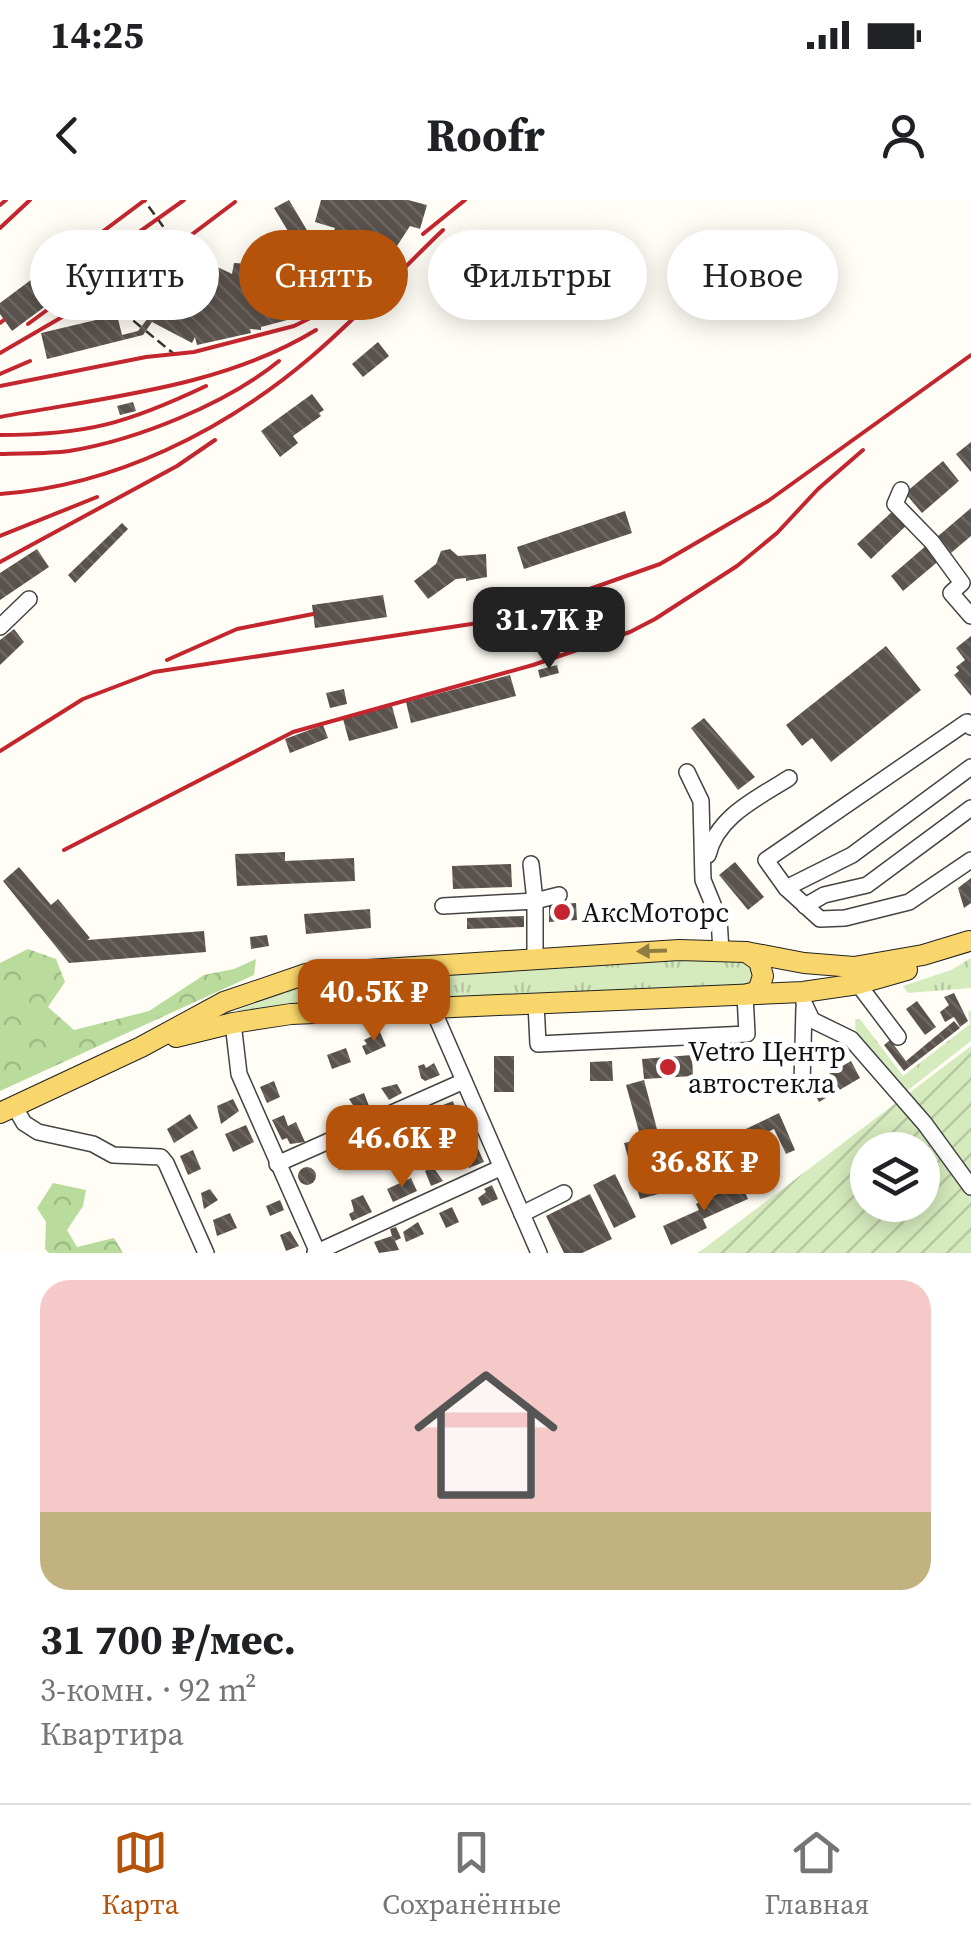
<!DOCTYPE html>
<html lang="ru">
<meta charset="utf-8">
<style>
:root{--surface:#fff;--page:#f6f6f6;--text:#202124;--muted:#757577;--line:#e0e0e0;--accent:#b45309}
body{margin:0;font-family:"Source Serif 4",serif;background:var(--page);color:var(--text);height:100vh;display:flex;flex-direction:column;font-size:38px;white-space:nowrap}
*{box-sizing:border-box;margin:0}
p{font-size:32px;color:var(--muted)}
.icon{flex:none;width:55px;height:55px;fill:none;stroke:currentColor;stroke-width:2;stroke-linecap:round;stroke-linejoin:round}
.map{position:relative;height:1053px;overflow:hidden}
.details{display:flex;flex-direction:column;background:var(--surface);flex:1}
.details>*{flex:none}
.guide{position:absolute;left:30px;top:30px;width:912px;height:90px;display:flex;gap:20px}
.tools{position:absolute;left:850px;top:932px;display:grid;gap:20px}
.tools a{display:grid;place-items:center;width:90px;height:90px;border-radius:50%;background:var(--surface);box-shadow:0 5px 25px #0003;font-size:50px}
.price{position:absolute;translate:-50% -85px;padding:0 22px;border-radius:20px;background:var(--accent);color:#fff;font-size:32px;line-height:65px;filter:drop-shadow(0 2px 5px #0008)}
.price::after{content:'';position:absolute;left:50%;top:60px;width:30px;height:22px;margin-left:-15px;background:inherit;clip-path:polygon(0 0,100% 0,50% 100%)}
.price.selected{background:#222;color:#fff}
ul{padding:0;list-style:none}
li{display:grid;align-content:center;gap:20px;height:530px;padding:0 40px}
li+li{border-top:2px solid var(--line)}
li span{display:grid;place-items:center;height:310px;border-radius:30px;color:#555}
li>.icon{margin-inline-start:auto}
span .icon{width:180px;height:180px;fill:#fffc;stroke-width:1}
li b{font-size:42px}
.pill{padding:0 35px;border-radius:45px;background:var(--surface);box-shadow:0 5px 25px #0003;font-size:35px;line-height:90px}
.pill.selected{background:var(--accent);color:#fff}
.status{display:flex;justify-content:space-between;align-items:center;height:70px;padding:0 50px;background:var(--surface);direction:ltr}
.status svg{height:28px;fill:currentColor}
header{display:flex;justify-content:space-between;align-items:center;height:130px;padding:0 40px;background:var(--surface);font-size:45px;font-weight:700}
.dock{display:flex;justify-content:space-around;align-items:center;height:140px;border-top:2px solid var(--line);background:var(--surface);font-size:28px;color:var(--muted)}
.dock a{display:grid;justify-items:center;gap:5px}
.dock .selected{color:var(--accent)}
.map>svg:first-child{display:block}
</style>
<div class="status"><b>14:25</b><svg viewBox="0 0 49 12"><path d="M0 12V9h3v3zM5 12V6h3v6zM10 12V3h3v9zM15 12V0h3v12zM26 1h20v11H26zM47 4h2v5h-2z"/></svg></div>
<header><svg class="icon" aria-label="back" viewBox="0 0 24 24"><path d="M15 5l-7 7 7 7"/></svg>Roofr<svg class="icon" aria-label="person" viewBox="0 0 24 24"><circle cx="12" cy="8" r="4"/><path d="M4 21q1-7 8-7t8 7"/></svg></header>
<div class="map">
<svg width="971" height="1053" viewBox="0 0 971 1053">
<defs>
<pattern id="grass-tufts" width="24" height="20" patternUnits="userSpaceOnUse" patternTransform="scale(2.5)"><rect width="24" height="20" fill="#d5ebbd"/><path d="M3 7l-1-3M5 7V3M7 7l1-3M15 17l-1-3M17 17v-4M19 17l1-3" fill="none" stroke="#b6c8a1"/></pattern>
<pattern id="forest-crowns" width="20" height="18" patternUnits="userSpaceOnUse" patternTransform="scale(2.5)"><rect width="20" height="18" fill="#b9dc9c"/><path d="M2 6a3 3 0 1 1 6 0M12 15a3 3 0 1 1 6 0" fill="none" stroke="#9ebc85"/></pattern>
<pattern id="garden-furrows" width="10" height="10" patternUnits="userSpaceOnUse" patternTransform="scale(2.5)"><rect width="10" height="10" fill="#d5ebbd"/><path d="M-1 1l2-2M0 10L10 0M9 11l2-2" fill="none" stroke="#b6c8a1"/></pattern>
<pattern id="building-back-hatch" width="6" height="6" patternUnits="userSpaceOnUse" patternTransform="scale(2.5)"><rect width="6" height="6" fill="#5a524d"/><path d="M-1 5l2 2M0 0l6 6M5-1l2 2" fill="none" stroke="#6d6662"/></pattern>
</defs>
<rect width="100%" height="100%" fill="#fffdf5"/>
<g fill="url(#grass-tufts)">
<path d="M971,758v30l-63,5 -5,-7 48,-16z"/>
<path d="M595,759l145,1 12,8v14l-3,4 -509,28 -3,-4 83,-30z"/>
<path d="M971,810v31l-68,53 -47,-54 -1,-21h5l43,57 67,-52 -2,-12z"/>
</g>
<g fill="url(#forest-crowns)">
<path d="M28,749l28,10 9,23 -17,25 26,23 75,-19 55,-36 30,-6 22,-10 -2,16 -254,116v-128z"/>
<path d="M53,983l33,7 -3,16 -16,24 10,17 37,-9 9,15h-74l-4,-4 1,-27 -9,-14z"/>
</g>
<path fill="url(#garden-furrows)" fill-rule="evenodd" d="M971,846v207h-273zM868,950h54v55h-54z"/>
<g fill="url(#building-back-hatch)">
<path d="M289,0l19,32 -14,9 -20,-33z"/>
<path d="M321,0h87l19,5 -7,24 -10,-3 -15,23 -14,-6 -34,46 -37,25 -49,13v3l-11,-1 1,4 -54,12 -2,-8 -3,6 -40,-21 -9,13 -96,24 -6,-26 76,-18 5,20 16,-4 10,-13 -12,-10 56,-68 12,10 -6,8 30,14 4,2 2,-11 33,2 1,14 29,-12 23,-16 13,-18 2,-5 -20,-6z"/>
<path d="M79,44l18,24 -85,63 -12,-17v-11z"/>
<path d="M378,142l11,14 -26,21 -11,-13z"/>
<path d="M312,194l12,16 -5,3 2,3 -28,20 5,7 -18,14 -19,-26z"/>
<path d="M133,202l3,9 -16,4 -3,-9z"/>
<path d="M971,242v30l-15,-18z"/>
<path d="M943,261l16,20 -37,32 -17,-20z"/>
<path d="M971,308v28l-20,17 -14,-16z"/>
<path d="M894,310l14,14 -37,35 -14,-15z"/>
<path d="M625,311l7,22 -108,36 -7,-22z"/>
<path d="M122,323l6,6 -53,54 -7,-8z"/>
<path d="M928,344l13,15 -38,32 -12,-15z"/>
<path d="M37,349l12,18 -49,33v-27z"/>
<path d="M450,349l8,7 28,-2 1,23 -21,4v-3l-10,1 -28,20 -14,-18 22,-17 5,-13z"/>
<path d="M383,395l4,22 -72,11 -3,-23z"/>
<path d="M14,429l10,13 -24,23v-25z"/>
<path d="M971,436v60l-17,-21 5,-4 -3,-4 9,-7 -9,-12z"/>
<path d="M886,446l35,44 -90,72 -19,-24 -10,8 -16,-21z"/>
<path d="M557,465l2,8 -19,5 -2,-8z"/>
<path d="M510,475l6,21 -105,27 -5,-21z"/>
<path d="M344,489l3,15 -17,4 -4,-15z"/>
<path d="M392,506l6,22 -49,13 -6,-22z"/>
<path d="M704,518l51,59 -17,13 -47,-62z"/>
<path d="M323,525l5,13 -38,15 -5,-14z"/>
<path d="M285,652v9l69,-3 1,23 -118,5 -2,-32z"/>
<path d="M735,662l29,35 -16,13 -29,-35z"/>
<path d="M511,664l1,23 -59,2 -1,-23z"/>
<path d="M19,667l32,38 7,-6 32,39 -3,2 117,-9 2,21 -137,11 -66,-82z"/>
<path d="M971,678v25l-7,5 -6,-20z"/>
<path d="M576,703l1,17 -28,2v-17z"/>
<path d="M370,709l1,19 -65,6 -2,-20z"/>
<path d="M524,716v11l-57,2v-11z"/>
<path d="M267,735l2,11 -18,3 -1,-12z"/>
<path d="M954,793l14,28 -8,6 -6,-10 -9,5 -5,-10 9,-7 -5,-8z"/>
<path d="M917,801l19,26 -11,8 -19,-26z"/>
<path d="M954,821l6,7 -56,43 -20,-26 6,-5 16,21z"/>
<path d="M380,832l6,14 -20,9 -4,-9 5,-2 -3,-4z"/>
<path d="M346,848l5,14 -19,7 -5,-14z"/>
<path d="M692,855l1,21 -49,3 -2,-20z"/>
<rect x="494" y="856" width="20" height="36"/>
<path d="M612,861l1,20h-23v-19z"/>
<path d="M851,861l9,17 -41,24 -9,-17z"/>
<path d="M434,863l6,12 -15,6 -4,-3 -3,-12 6,-2 2,4z"/>
<path d="M644,880l29,110 -33,9 -16,-56 17,-4 -15,-54z"/>
<path d="M274,881l6,16 -13,6 -7,-16z"/>
<path d="M397,884l5,9 -13,7 -8,-12z"/>
<path d="M364,893l5,13 -11,7 -9,-14z"/>
<path d="M233,899l6,12 -18,13 -4,-18z"/>
<path d="M453,901l4,11 -6,2 2,4 -9,4 -6,-15z"/>
<path d="M779,913l16,37 -9,4 -12,-25 -80,38 -6,-10z"/>
<path d="M190,914l8,14 -24,15 -7,-14z"/>
<path d="M284,915l4,11 8,-4 9,20 -15,2 -3,-6 -5,2 -10,-20z"/>
<path d="M411,920l6,11 -18,9 -3,-13z"/>
<path d="M246,925l8,17 -21,10 -8,-18z"/>
<path d="M374,936l6,14 -12,10 -9,-17z"/>
<path d="M475,942l9,20 -15,6 -9,-20z"/>
<path d="M193,950l8,19 -13,6 -8,-19z"/>
<path d="M347,950l3,7 5,-2 5,10 -7,3 -1,-3 -13,5 -7,-14z"/>
<path d="M433,967l10,14 -12,5 -6,-15z"/>
<circle cx="307" cy="976" r="9"/>
<path d="M615,974l21,43 -22,11 -21,-43z"/>
<path d="M411,978l6,13 -24,11 -6,-13z"/>
<path d="M741,983l7,16 -45,20 4,9 -36,17 -8,-19 36,-16 -3,-6z"/>
<path d="M492,985l6,14 -16,7 -4,-8 8,-6 -2,-3z"/>
<path d="M210,989l8,11 -14,9 -3,-16z"/>
<path d="M590,994l22,45 -30,14h-18l-18,-37z"/>
<path d="M363,995l9,17 -20,9 -3,-7 5,-3 -3,-11z"/>
<path d="M280,1000l4,10 -14,6 -4,-10z"/>
<path d="M452,1007l7,15 -13,6 -7,-15z"/>
<path d="M230,1013l7,15 -20,8 -4,-16z"/>
<path d="M418,1022l6,12 -18,8 -3,-10z"/>
<path d="M396,1027l5,11 -6,3 4,9 -20,3 -5,-11 18,-6 -2,-7z"/>
<path d="M290,1031l9,15 -13,5 -6,-16z"/>
</g>
<g fill="none" stroke-linecap="round" stroke-linejoin="round">
<g stroke="#444" stroke-width="18">
<g id="minor">
<path d="M901,290l-6,14 37,38 30,41 -11,10 20,23"/>
<path d="M0,427l29,-28"/>
<path d="M971,527l-4,-5 -201,138 20,28 34,31 25,-1 64,-16 62,-42"/>
<path d="M687,572l14,29 2,79 16,39 2,32"/>
<path d="M708,655c9,-39 50,-57 81,-77"/>
<path d="M531,664l4,37 24,-6"/>
<path d="M786,688l66,-33 119,-88"/>
<path d="M443,706l92,-5v58"/>
<path d="M805,706l19,-11 43,-10 104,-77"/>
<path d="M858,784l40,53"/>
<path d="M536,803l2,41 209,-10 -2,-39"/>
<path d="M804,803l8,17 39,19 74,85 46,63"/>
<path d="M431,805l108,248"/>
<path d="M233,823l6,51 79,179"/>
<path d="M802,884l2,-76"/>
<path d="M14,906l10,17 14,9 55,12 20,11 48,2 5,6 40,90"/>
<path d="M277,964l187,-83"/>
<path d="M522,1014l42,-21"/>
<path d="M315,1053l185,-85"/>
</g>
</g>
<g stroke="#222" stroke-width="22">
<g id="major">
<path d="M745,795l13,-4 5,-15 -4,-15 -13,-9"/>
<path d="M176,837l57,-14 58,-9 512,-22 55,-8 49,-14"/>
<path d="M0,913l141,-66 83,-45 82,-28 373,-24 67,2 58,11 50,4 69,-12 46,-14"/>
</g>
</g>
<g stroke="#333" stroke-width="2.5" stroke-dasharray="10 5" stroke-linecap="butt">
<path d="M141,127l-17,-14 56,-63 -36,-50"/>
<path d="M146,131l28,23"/>
<path d="M309,797l20,-8"/>
</g>
<use href="#minor" stroke="#fff" stroke-width="15"/>
<use href="#major" stroke="#f9d66b" stroke-width="20"/>
<g stroke="#c4262e" stroke-width="4">
<path d="M0,5l6,-5"/>
<path d="M0,28l30,-28"/>
<path d="M423,34l42,-34"/>
<path d="M82,47l63,-47"/>
<path d="M94,64l90,-64"/>
<path d="M0,123l4,-3"/>
<path d="M28,124l71,-52"/>
<path d="M0,153l150,-87 85,-64"/>
<path d="M0,174l30,-13"/>
<path d="M0,186l146,-29 48,-5 100,-26 47,-23 41,-32"/>
<path d="M0,217c106,-20 223,-30 316,-87"/>
<path d="M0,235c87,0 128,-12 206,-49"/>
<path d="M0,254c23,-1 47,0 69,-3 68,-11 157,-47 210,-90"/>
<path d="M0,294c114,-8 224,-63 311,-137 46,-39 88,-85 132,-127"/>
<path d="M0,336l97,-39"/>
<path d="M0,362l177,-96 38,-26"/>
<path d="M167,460l70,-31 76,-15"/>
<path d="M0,551l83,-52 71,-27 324,-49 47,-11 135,-48 108,-63 203,-146"/>
<path d="M64,650l229,-118 240,-67 97,-33 25,-13 82,-53 40,-33 41,-44 45,-39"/>
</g>
</g>
<defs><path id="oneway-solid" d="M-6-.8H1V-3.2L6.5 0L1 3.2V.8H-6Z" transform="scale(2.5)"/></defs>
<use fill="#917d42" href="#oneway-solid" transform="translate(652 751) rotate(178)"/>
<g fill="#c4262e" stroke="#fff" stroke-width="4">
<circle cx="562" cy="712" r="10"/>
<circle cx="668" cy="867" r="10"/>
</g>
<g text-anchor="middle" dominant-baseline="central" stroke-width="10" stroke-linejoin="round" paint-order="stroke">
<g font-size="28" fill="#111" stroke="#fff" text-anchor="start">
<text x="582" y="712">АксМоторс</text>
<text x="688" y="851">Vetro Центр<tspan x="688" dy="32">автостекла</tspan></text>
</g>
</g>
</svg>
<div class="tools">
<a><svg class="icon" aria-label="layers" viewBox="0 0 24 24"><path d="M12 4l9 5-9 5-9-5zM3 14l9 5 9-5"/></svg></a>
</div>
<b class="price selected" style="left:549px;top:472px">31.7K ₽</b>
<b class="price" style="left:374px;top:844px">40.5K ₽</b>
<b class="price" style="left:402px;top:990px">46.6K ₽</b>
<b class="price" style="left:704px;top:1014px">36.8K ₽</b>
<div class="guide">
<a class="pill">Купить</a>
<a class="pill selected">Снять</a>
<a class="pill">Фильтры</a>
<a class="pill">Новое</a>
</div>
</div>
<section class="details">
<ul>
<li><span style="background:linear-gradient(#f6c9c9 75%,#c2b280 0)"><svg class="icon" aria-label="home" viewBox="0 0 24 24"><path d="M3 11l9-7 9 7M6 9v11h12V9"/></svg></span><div><b>31 700 ₽/мес.</b><p>3-комн. · 92 m²</p><p>Квартира</p></div></li>
</ul>
</section>
<nav class="dock">
<a class="selected"><svg class="icon" aria-label="map" viewBox="0 0 24 24"><path d="M3 6l6-2 6 2 6-2v14l-6 2-6-2-6 2zM9 4v14M15 6v14"/></svg>Карта</a>
<a><svg class="icon" aria-label="saved" viewBox="0 0 24 24"><path d="M7 4h10v16l-5-4-5 4z"/></svg>Сохранённые</a>
<a><svg class="icon" aria-label="home" viewBox="0 0 24 24"><path d="M3 11l9-7 9 7M6 9v11h12V9"/></svg>Главная</a>
</nav>
